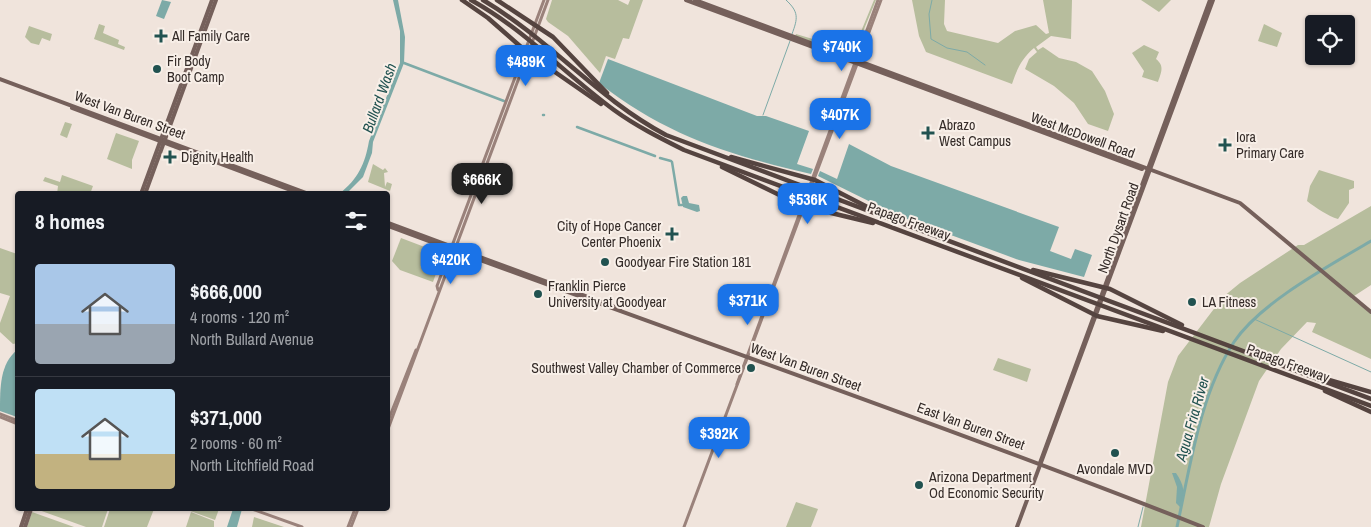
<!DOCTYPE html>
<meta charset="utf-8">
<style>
:root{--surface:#171b24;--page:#242831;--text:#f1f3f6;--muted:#9ea1a6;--line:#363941;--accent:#1a73e8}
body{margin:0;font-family:"Archivo Narrow",sans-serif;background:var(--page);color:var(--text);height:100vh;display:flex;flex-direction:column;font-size:19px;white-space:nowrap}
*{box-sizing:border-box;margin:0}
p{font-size:16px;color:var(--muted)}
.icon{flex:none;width:28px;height:28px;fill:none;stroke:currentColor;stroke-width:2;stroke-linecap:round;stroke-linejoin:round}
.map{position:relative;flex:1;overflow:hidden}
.side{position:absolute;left:15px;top:191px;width:375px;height:320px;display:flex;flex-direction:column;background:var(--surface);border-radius:5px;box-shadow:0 1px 4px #0004}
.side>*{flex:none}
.fabs{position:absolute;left:1305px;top:15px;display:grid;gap:10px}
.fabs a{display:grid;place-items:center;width:50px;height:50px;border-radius:5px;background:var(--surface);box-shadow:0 1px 4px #0004;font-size:25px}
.price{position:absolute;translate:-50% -42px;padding:0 11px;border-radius:10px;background:var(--accent);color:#fff;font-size:16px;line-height:32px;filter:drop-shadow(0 1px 2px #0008)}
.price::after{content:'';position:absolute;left:50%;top:30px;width:15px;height:11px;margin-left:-8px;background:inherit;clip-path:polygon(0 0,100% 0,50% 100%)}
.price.on{background:#222;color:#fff}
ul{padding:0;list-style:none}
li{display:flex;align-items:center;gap:15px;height:125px;padding:0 20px}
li+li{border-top:1px solid var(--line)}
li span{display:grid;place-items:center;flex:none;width:140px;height:100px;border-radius:5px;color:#555}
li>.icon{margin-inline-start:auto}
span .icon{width:60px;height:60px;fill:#fffc;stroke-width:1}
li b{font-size:21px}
h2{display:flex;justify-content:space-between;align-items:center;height:60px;padding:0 20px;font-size:21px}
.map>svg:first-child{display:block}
</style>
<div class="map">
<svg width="1371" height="527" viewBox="0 0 1371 527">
<rect width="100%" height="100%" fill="#f0e4dc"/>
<g fill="#b7bd9d">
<path d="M552,0h66l10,5 2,-5h13l-14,39 -6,-1 -8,21 -9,-3 -6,17 -32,-37 -20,-14 -2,-3z"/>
<path d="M874,0h2l-23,56 -58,-20 1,-2 57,17z"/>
<path d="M912,0h33l-1,24 3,7 51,12 17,-12 21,-6 10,9 3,-1 -6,-33h29l-1,39 -20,-3 -15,11 2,3 5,-3 16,11 17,4 16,9 13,20 9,23 -6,17 -20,-7 -14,-21 -20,-17 -29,-17 4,-10 8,-7 -3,-4c-12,10 -17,21 -22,36l-86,-32 -7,-16z"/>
<path d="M1141,0h30l-12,12z"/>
<path d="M99,24l6,2 -2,7 16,7 -1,4 7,3 -1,3 -30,-11z"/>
<path d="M1264,24l18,9 -5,14 -19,-6z"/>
<path d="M29,26l23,8 -2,7 -8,-3 -3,7 -8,-2 -6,-6z"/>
<path d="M1144,45l15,7 -3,7c9,7 5,14 2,23l-16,-5 2,-6 -12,-18z"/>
<path d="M65,122l7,2 -5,14 -7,-3z"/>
<path d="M116,133l23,8 -7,19v9l-25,-10z"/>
<path d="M373,164l10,6 2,-2 3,4 -4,1 1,14 2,-5 5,2 -2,7 -22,-9z"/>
<path d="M1319,170l35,11v7l-5,2v13l-11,16c-10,-3 -22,-11 -31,-18l3,-15z"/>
<path d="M62,175l31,11 -3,8h-33l1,-8 -15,-5 2,-4 15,5z"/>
<path d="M1371,206v79l-20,13 20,16v45l-59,-27 4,-9 -9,-1 -26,27 -22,32 -38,103 -12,43h-68l27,-145 10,-26 45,-59 17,-14 58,-38h6z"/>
<path d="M401,238l42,16 -10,28 -33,-12 -8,-9z"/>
<path d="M0,248l17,6 1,89 -5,1 -13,-12v-9l10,-27 -10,-3z"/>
<path d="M998,358l33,11 -4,13 -34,-12z"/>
<path d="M796,502l22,7 -7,18h-25z"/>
<path d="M36,509h72l-6,18h-16z"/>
<path d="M110,509h44l-7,18h-43z"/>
<path d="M185,509h34l-4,11z"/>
<path d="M32,512l42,15h-47z"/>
<path d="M191,512l23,9v6h-28z"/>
<path d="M254,517l30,10h-32z"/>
</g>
<g fill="#7daaa7">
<path d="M162,0l9,2 -7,17 -8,-3z"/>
<path d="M393,0h5l7,37 -1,26 -31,79 -1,11 -9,24 -17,17h-7c19,-15 26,-30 30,-53l31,-78v-32z"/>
<path d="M608,59l149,57h9l43,15 -12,33 16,5 -2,5c-82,-19 -144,-38 -212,-91z"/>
<path d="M849,144l42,22 168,61 -9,24 21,8 4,-10 17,6 -8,22 -65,-17 -120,-44 -81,-40 2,-5 17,8z"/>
<path d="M683,196h4l2,7 10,2 1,6 -3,1 -14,-5 -2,-9z"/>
<path d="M17,350v67l-17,-6c0,-24 0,-47 17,-61z"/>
<path d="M1172,473h4c8,12 10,20 4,34l-4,-4 1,-16z"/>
<path d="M233,509h9l-5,18h-10z"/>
</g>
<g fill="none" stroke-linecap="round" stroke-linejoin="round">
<g stroke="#7daaa7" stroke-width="1">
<path d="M786,0c13,12 12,18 6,34"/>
<path d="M932,0l-3,14 2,25 16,9 20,4 18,13"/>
<path d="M763,115l27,-74"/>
<path d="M1254,319l117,53"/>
<path d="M1138,527l5,-20"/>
</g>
<g stroke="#7daaa7" stroke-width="2.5">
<path d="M404,63l100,38"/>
<path d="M543,115h1"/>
<path d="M577,127l78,29"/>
<path d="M660,158l11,3"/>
<path d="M672,162l7,43h3"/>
</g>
<path stroke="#7daaa7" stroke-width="3" d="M1177,527c13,-60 23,-133 57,-185 27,-40 95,-76 137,-101"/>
<g stroke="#9a827b" stroke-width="3">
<path d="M438,290l-1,-4 107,-286"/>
<path d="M737,384l141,-384"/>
<path d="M0,414l18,7"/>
<path d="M0,417l18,7"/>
<path d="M388,421l28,-71"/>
<path d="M388,429l160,-429"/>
<path d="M252,509l50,18"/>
<path d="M348,527l7,-18"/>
<path d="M351,527l7,-18"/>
<path d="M684,527l197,-527"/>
</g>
<g stroke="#75605b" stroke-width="4">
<path d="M686,0l456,169"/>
<path d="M695,0l545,203 131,109"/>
<path d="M0,79l309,115"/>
<path d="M72,108l229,86"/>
<path d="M141,194l71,-194"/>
<path d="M145,194l71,-194"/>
<path d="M388,223l232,86"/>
<path d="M388,226c271,101 545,195 815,301"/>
<path d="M1040,463l170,-463"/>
<path d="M21,527l6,-18"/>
<path d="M25,527l6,-18"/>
<path d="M1017,527l196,-527"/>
</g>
<g stroke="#554440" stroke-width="4.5">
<path d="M462,0l26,18 41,36 72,50"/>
<path d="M471,0c53,29 94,74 143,110 22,16 46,28 70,40l687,256"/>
<path d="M483,0c66,39 115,99 183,135l705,264"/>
<path d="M497,0l56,37 54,56"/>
<path d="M731,157l84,23 64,33"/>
<path d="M722,167l80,39 71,17"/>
<path d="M1033,270l77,19 72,36"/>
<path d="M1022,278l75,38 66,15"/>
<path d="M1329,380l42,12"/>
<path d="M1325,391l46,21"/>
</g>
</g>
<g fill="#215250" stroke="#f8efe8" stroke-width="2">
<path d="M158.5 28.5h5v5h5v5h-5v5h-5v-5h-5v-5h5z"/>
<circle cx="157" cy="69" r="5"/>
<path d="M925.5 125.5h5v5h5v5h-5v5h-5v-5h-5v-5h5z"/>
<path d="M1222.5 137.5h5v5h5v5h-5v5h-5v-5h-5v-5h5z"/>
<path d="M167.5 149.5h5v5h5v5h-5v5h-5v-5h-5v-5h5z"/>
<path d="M669.5 226.5h5v5h5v5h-5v5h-5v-5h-5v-5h5z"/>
<circle cx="605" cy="262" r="5"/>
<circle cx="538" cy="294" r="5"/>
<circle cx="1192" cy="302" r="5"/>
<circle cx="751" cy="368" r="5"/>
<circle cx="1115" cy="453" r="5"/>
<circle cx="919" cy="485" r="5"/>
</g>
<g text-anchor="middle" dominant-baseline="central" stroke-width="4" stroke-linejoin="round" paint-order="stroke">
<g font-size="14" fill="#342b28" stroke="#f8efe8" text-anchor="start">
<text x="172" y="36">All Family Care</text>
<text x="167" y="61">Fir Body<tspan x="167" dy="16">Boot Camp</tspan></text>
<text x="939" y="125">Abrazo<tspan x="939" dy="16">West Campus</tspan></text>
<text x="1236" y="137">Iora<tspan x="1236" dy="16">Primary Care</tspan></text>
<text x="181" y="157">Dignity Health</text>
<text x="661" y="226" text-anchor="end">City of Hope Cancer<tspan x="661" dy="16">Center Phoenix</tspan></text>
<text x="615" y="262">Goodyear Fire Station 181</text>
<text x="548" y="286">Franklin Pierce<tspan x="548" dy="16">University at Goodyear</tspan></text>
<text x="1202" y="302">LA Fitness</text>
<text x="741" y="368" text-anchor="end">Southwest Valley Chamber of Commerce</text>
<text x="1115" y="469" text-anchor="middle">Avondale MVD</text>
<text x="929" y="477">Arizona Department<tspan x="929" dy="16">Od Economic Security</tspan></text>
</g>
<g font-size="14" fill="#342b28" stroke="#f8efe8">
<text transform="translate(130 115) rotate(20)">West Van Buren Street</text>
<text transform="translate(1083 135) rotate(20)">West McDowell Road</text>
<text transform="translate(909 221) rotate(20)">Papago Freeway</text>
<text transform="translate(1118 228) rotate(-70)">North Dysart Road</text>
<text transform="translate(1288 363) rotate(20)">Papago Freeway</text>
<text transform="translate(806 367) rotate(20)">West Van Buren Street</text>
<text transform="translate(971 426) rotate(20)">East Van Buren Street</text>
</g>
<g font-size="15" font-style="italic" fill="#215250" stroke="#f8efe8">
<text transform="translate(379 98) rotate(-70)">Bullard Wash</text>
<text transform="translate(1192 419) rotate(-74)">Agua Fria River</text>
</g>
</g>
</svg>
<div class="fabs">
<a><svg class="icon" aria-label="locate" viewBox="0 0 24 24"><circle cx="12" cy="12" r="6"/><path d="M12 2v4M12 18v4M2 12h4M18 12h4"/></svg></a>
</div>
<b class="price" style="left:842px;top:72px">$740K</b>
<b class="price" style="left:526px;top:87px">$489K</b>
<b class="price" style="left:840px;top:140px">$407K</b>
<b class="price on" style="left:482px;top:205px">$666K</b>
<b class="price" style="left:808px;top:225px">$536K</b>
<b class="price" style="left:451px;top:285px">$420K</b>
<b class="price" style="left:748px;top:326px">$371K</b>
<b class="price" style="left:719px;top:459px">$392K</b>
<section class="side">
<h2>8 homes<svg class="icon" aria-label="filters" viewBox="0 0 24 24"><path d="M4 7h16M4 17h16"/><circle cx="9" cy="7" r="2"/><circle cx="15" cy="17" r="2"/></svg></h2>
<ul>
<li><span style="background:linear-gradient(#a9c7e8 60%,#9aa5b1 0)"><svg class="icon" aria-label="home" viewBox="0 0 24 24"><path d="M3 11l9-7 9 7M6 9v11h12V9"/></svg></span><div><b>$666,000</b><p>4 rooms · 120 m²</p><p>North Bullard Avenue</p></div></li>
<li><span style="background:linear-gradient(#bfe0f5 65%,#c2b280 0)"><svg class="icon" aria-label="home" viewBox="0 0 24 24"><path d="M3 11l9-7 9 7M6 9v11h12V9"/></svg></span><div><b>$371,000</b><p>2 rooms · 60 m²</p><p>North Litchfield Road</p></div></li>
</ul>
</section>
</div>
